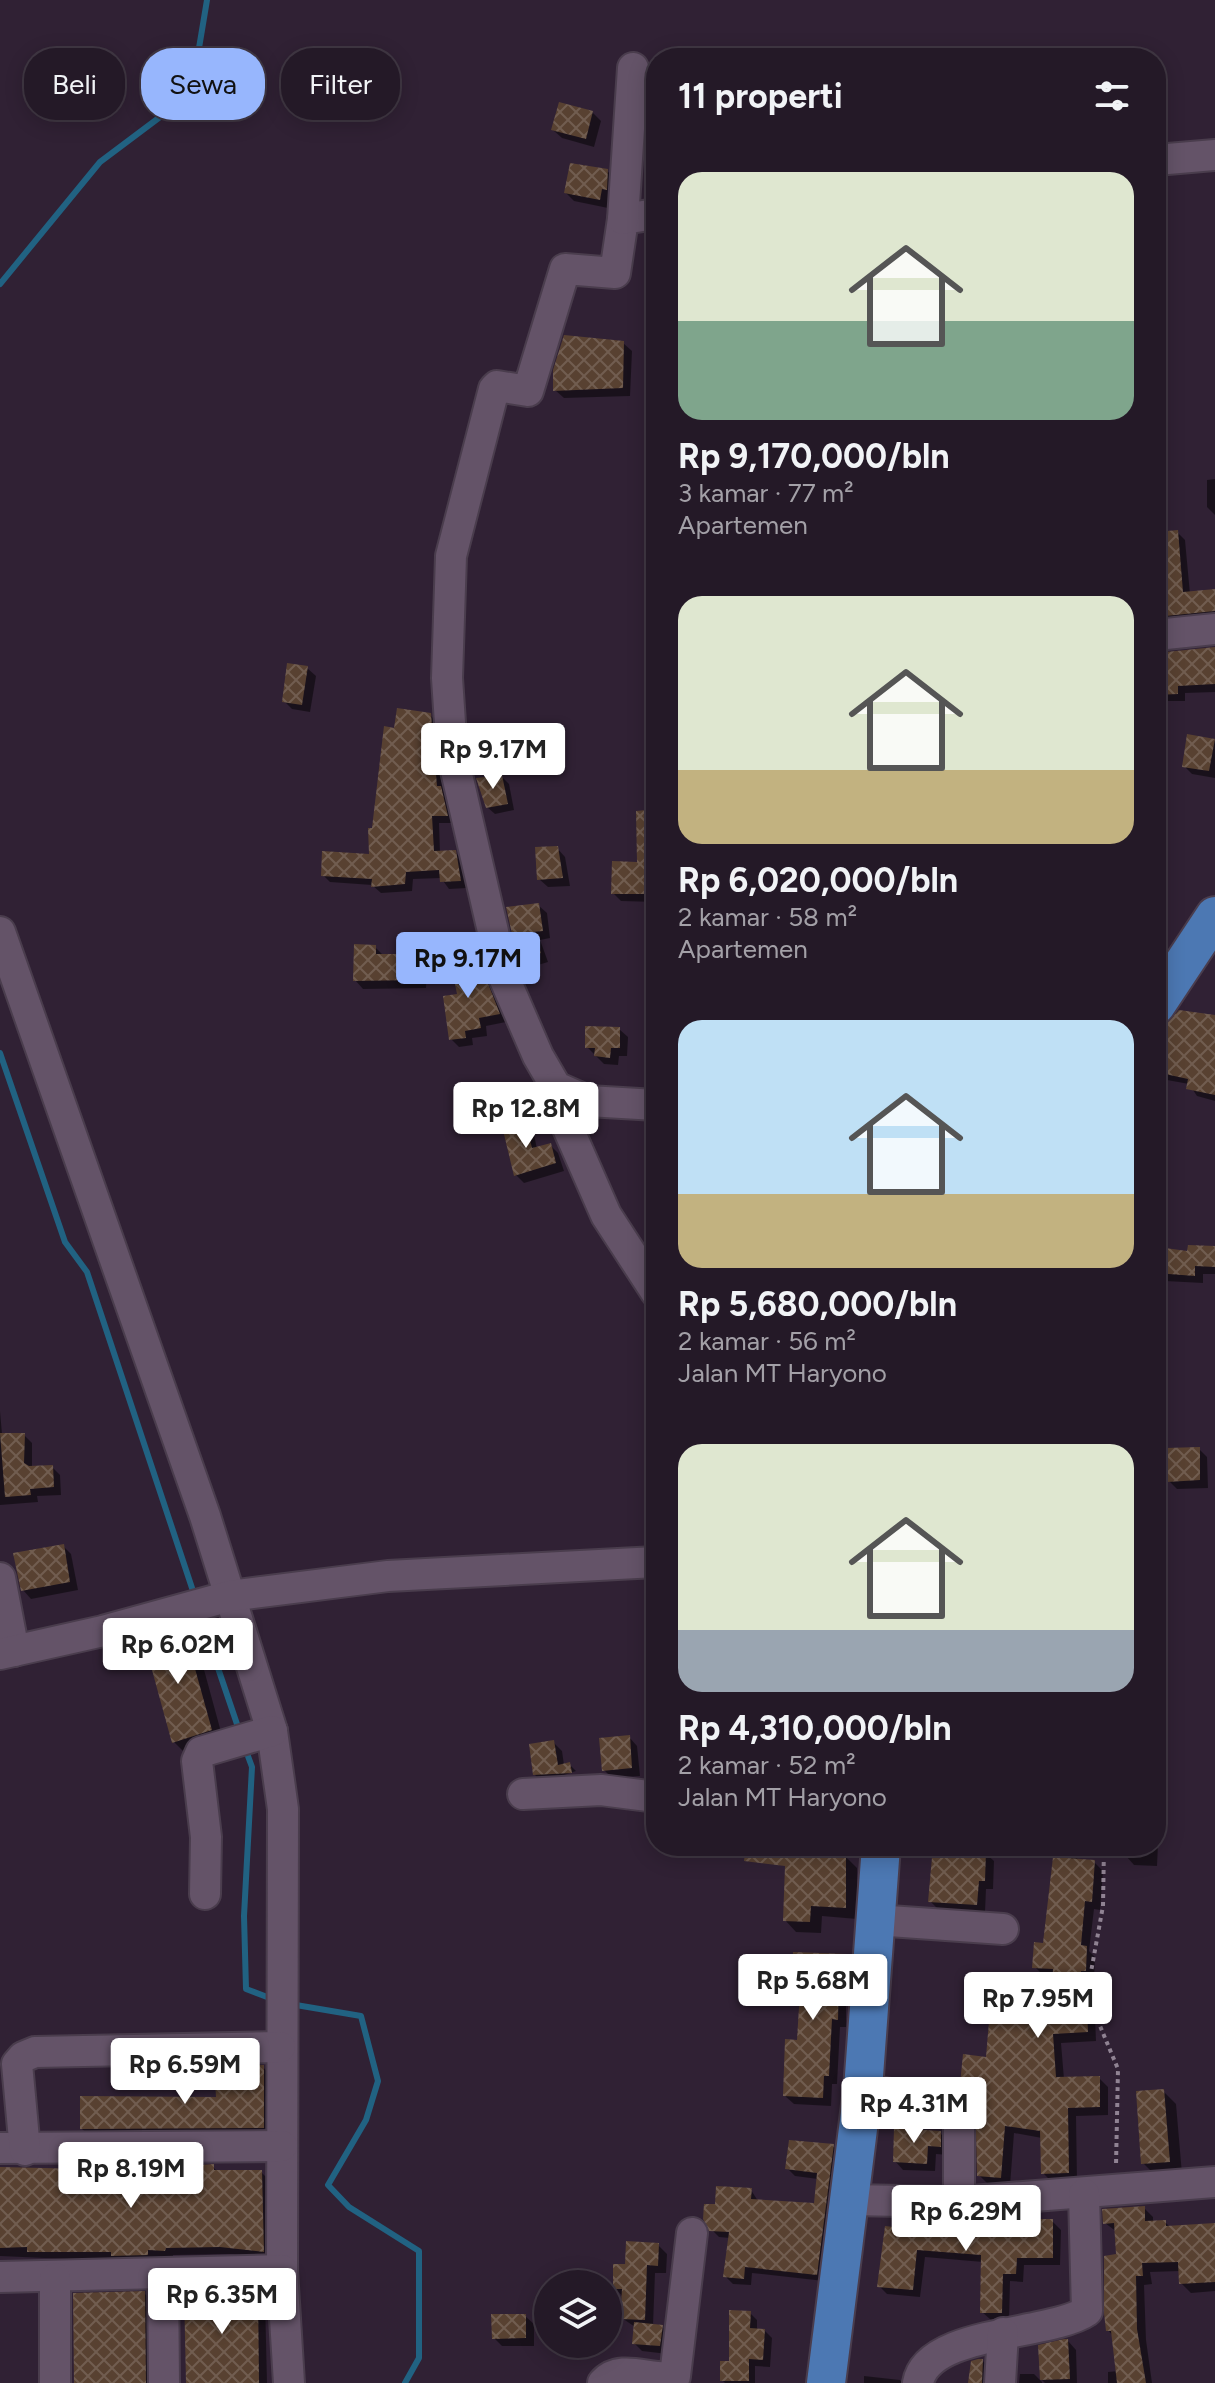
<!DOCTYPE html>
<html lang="id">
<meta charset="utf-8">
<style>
:root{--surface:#241927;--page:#2c222f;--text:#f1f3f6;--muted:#a3a0a7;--line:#413844;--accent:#97b6fd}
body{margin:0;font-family:Figtree,sans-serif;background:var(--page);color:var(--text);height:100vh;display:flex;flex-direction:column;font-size:30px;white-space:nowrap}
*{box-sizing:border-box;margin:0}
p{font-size:26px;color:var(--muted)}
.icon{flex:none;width:44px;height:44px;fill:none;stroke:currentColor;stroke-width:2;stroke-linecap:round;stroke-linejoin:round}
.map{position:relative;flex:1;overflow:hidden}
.drawer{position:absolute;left:646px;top:48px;width:520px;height:1808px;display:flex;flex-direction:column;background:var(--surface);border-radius:32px;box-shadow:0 4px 20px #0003,0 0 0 2px var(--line)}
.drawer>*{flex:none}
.top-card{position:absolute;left:24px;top:48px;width:502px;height:72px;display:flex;gap:16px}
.buttons{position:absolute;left:534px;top:2270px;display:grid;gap:16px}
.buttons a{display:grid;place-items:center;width:88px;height:88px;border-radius:50%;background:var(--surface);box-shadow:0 4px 20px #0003,0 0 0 2px var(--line);font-size:40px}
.price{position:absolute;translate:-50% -68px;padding:0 18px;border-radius:8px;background:#fff;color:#222;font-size:26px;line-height:52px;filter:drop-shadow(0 2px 4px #0008)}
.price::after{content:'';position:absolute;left:50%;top:48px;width:24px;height:18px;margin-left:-12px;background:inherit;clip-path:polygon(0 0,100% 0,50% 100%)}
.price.current{background:var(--accent);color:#111}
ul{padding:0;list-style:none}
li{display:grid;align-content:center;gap:16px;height:424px;padding:0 32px}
li span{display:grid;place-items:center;height:248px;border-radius:24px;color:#555}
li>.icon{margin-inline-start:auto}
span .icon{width:144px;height:144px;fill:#fffc;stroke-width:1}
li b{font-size:34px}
h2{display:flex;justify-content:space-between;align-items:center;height:96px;padding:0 32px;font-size:34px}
.chip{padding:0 28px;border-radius:32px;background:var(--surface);box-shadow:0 4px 20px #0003,0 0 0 2px var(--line);font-size:28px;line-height:72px}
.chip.current{background:var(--accent);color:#111}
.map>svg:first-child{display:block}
</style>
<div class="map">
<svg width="1215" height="2383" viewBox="0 0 1215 2383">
<defs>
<pattern id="building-cross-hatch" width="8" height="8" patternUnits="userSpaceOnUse" patternTransform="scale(2)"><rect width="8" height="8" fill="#584131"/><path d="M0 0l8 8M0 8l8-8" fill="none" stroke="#715d50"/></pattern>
</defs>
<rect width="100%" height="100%" fill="#302134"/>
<g fill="#0007">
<path d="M953,51l8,7h-28v-5z"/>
<path d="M592,112l9,9 -7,26 -32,-9 -9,-8z"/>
<path d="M649,134h7v23l-8,-8z"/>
<path d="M607,171l9,8 -8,29 -34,-7 -8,-8z"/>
<path d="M648,236h8v52l-11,-11z"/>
<path d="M623,343l9,8 -2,45 -66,2 -9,-8z"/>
<path d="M1215,479v36l-8,-8v-27z"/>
<path d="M1177,532l8,8 5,54 25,-3v29l-59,8v-87z"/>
<path d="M1215,649v43l-30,1v8h-29v-46z"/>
<path d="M307,668l9,8 -6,36 -18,-3 -8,-8z"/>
<path d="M430,715l8,8 6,68 10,32h-15l1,30 15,-1 8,8 4,28 -18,1 -8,-11 -28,1 -1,12 -31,2 -9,-8 -42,-3 -7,-7 48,-19 24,-126z"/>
<path d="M1189,736l26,5v37l-23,-4 -8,-8z"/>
<path d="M502,777l7,7 5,26 -19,4 -8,-7z"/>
<path d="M656,811v91l-35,-1 -8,-8 26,-29z"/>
<path d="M557,848l8,9 5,29 -22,1 -9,-8z"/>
<path d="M538,905l9,8 3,25 -10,2 8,22 -20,6 -8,-8z"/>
<path d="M375,947l9,9h34l9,8 -1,24 -63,1 -8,-9z"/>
<path d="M473,957l18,26 15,39 -20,4 1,10 -15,2 1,7 -14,2 -8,-8 11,-60z"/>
<path d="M1215,1017v84l-18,-5 -8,-12 -22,-4 -6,-6 -5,13v-24l4,4z"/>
<path d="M619,1029l9,8 -1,19h-8l-1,9 -14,-1 -17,-17z"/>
<path d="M524,1122l9,8 4,19 13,-4 8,8 6,18 -40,12 -8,-8z"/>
<path d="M1156,1178l6,5 -6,12z"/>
<path d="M1215,1248v26h-12v9l-38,-2 -8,-8 32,-20z"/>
<path d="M0,1411l2,23 22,1 8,8v25l20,-1 8,8 1,20 -24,1 1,6 -38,3z"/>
<path d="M1199,1449l8,8 1,31 -31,1 -8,-8z"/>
<path d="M63,1546l8,8 7,36 -47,9 -8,-9z"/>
<path d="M184,1631l13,13 27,99 -37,12 -13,-13z"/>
<path d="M629,1737l8,9 3,30 -28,2 -8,-8z"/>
<path d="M553,1742l9,9 2,14 5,-1 7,7 -15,5 17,-1 1,6 -36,2 -8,-8z"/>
<path d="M1156,1820l3,3 -2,43 -23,-1 -8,-9v-10h30z"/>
<path d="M933,1846h52l-1,6 10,9 -1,28h-7l-1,23 -46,-2 -9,-9z"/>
<path d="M1056,1846h23l-2,15 17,1 9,9 -3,39 -6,-1 -5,42 6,6 -1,22h-5l-2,30 8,8 1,24 -35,2 3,36 35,-1 9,9v28l-32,1 1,65 -25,1 -9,-9 -1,-35 -28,-5 -4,53 -22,-2 -9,-9 -2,-82 -6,-1 -9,-9 25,-24 26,-46 40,-5 1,-31 -10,-1 -9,-9 10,-22 6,-37z"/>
<path d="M845,1856l12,12v51l-35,-3 -1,17 -25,-1 -11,-12z"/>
<path d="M846,1956l8,9 -1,18 -7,-1v45h-6l-3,57h-5l-1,22 -37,-2 -9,-8 14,-54 2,-44 -8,-8z"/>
<path d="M263,2067l9,10 1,60 -181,1 -10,-9 136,-30z"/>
<path d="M1163,2091l13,13 6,70 -26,2 -13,-13z"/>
<path d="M940,2133l9,9v13l-13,-1 -1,17 -32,-1 -8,-9z"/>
<path d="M833,2146l7,7 -16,128 -72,-8 -1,12 -18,-1 -7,-7 4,-39 -11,-1 -8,-8 6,-23 34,-16 7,11 58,4 2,-26 -23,-3 -7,-7z"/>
<path d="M213,2167l5,5h43l8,8 3,79 -42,-5 -57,1v3h-18l1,5 -156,-7v-87l129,3z"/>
<path d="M1144,2208l9,9v6l12,-1 6,6 44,-3v66l-24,2 -10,-10 -1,-12 -30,1 2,12 -8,1 2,55 6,43h-44v-11l10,-1 -5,-35 -5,-6 10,-74 -1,-24 -12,-9z"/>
<path d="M1052,2221l9,9 -1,35h-36l-1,17 -13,-1 -1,40 -18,-1 -9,-8 1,-50 -58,-5 -5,40 -33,-3 -8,-8 8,-58 52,6 20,-12 6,5 60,2z"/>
<path d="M658,2245l9,9 -1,19h-11l-2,53 9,1 8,8 -2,19 -26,-3 -8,-8 1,-16 -13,-9 1,-21 -8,-9 12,-22z"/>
<path d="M257,2291l8,8 2,84h-80z"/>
<path d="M144,2293l9,9 3,81h-82z"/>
<path d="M750,2313l7,7v10h7l8,8 -2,29 -15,-1v17h-30l-3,-3z"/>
<path d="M525,2316l9,8v22h-32l-8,-8z"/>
<path d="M1068,2341l8,9 1,33h-32l-3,-3v3h-23l1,-9h14l8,8 -2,-35z"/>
<path d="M983,2361l8,9v13h-21z"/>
<path d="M864,2376l36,4 3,3h-39z"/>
</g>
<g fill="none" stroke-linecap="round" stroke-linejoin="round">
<g stroke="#216282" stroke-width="6">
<path d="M0,284l100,-122 72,-54 24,-42 11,-66"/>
<path d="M0,1053l65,189 22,30 108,325"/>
<path d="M199,1612l40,118"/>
<path d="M245,1748l7,19 -8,149 2,73 29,11"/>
<path d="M290,2004l71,12 17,65 -12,39 -38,65 21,22 70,44v107l-14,25"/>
</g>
</g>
<g fill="url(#building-cross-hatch)">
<path d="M559,102l34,9 -7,28 -35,-9z"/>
<path d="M570,163l38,6 -1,21 -5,-1 -2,11 -36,-7z"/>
<path d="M564,335l60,6 -1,47 -70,3v-21z"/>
<path d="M1178,530l5,62 32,-3v22l-59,6v-85z"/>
<path d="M1215,647v37l-37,2v8l-22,1v-42z"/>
<path d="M287,663l21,3 -6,39 -20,-3z"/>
<path d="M397,708l34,5 6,73h4l7,30h-16l2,35 22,-1 5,31 -21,1 -1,-12 -33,2 -1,12 -34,3 1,-8 -51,-3 1,-25 47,3 -1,-26h4l12,-102 10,2z"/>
<path d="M1187,734l28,5 -6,32 -27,-4z"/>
<path d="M502,775l6,29 -22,4 -10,-30z"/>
<path d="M656,809v85h-45l1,-33 25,1 -1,-51z"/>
<path d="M558,846l5,32 -26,2 -2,-33z"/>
<path d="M539,903l4,28 -10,1 8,21 -23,8 -12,-54z"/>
<path d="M354,944l22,1v9h43v26l-66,1z"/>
<path d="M473,955l5,19 6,-1 16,41 -21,4 2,10 -16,3 1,7 -17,2 -6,-44 14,-2 -3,-15 5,-1 -4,-18z"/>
<path d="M1179,1010l36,5v80l-29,-6 2,-10 -32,-7 9,-47z"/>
<path d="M585,1026l35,1v21h-9l-1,10 -16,-2 1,-8h-10z"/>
<path d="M525,1120l7,28 19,-5 5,20 -42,13 -12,-50z"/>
<path d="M1188,1245l27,1v21l-20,-1v10l-39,-3 2,-26 29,4z"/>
<path d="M0,1433h25l-1,30 5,3 24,-1 1,22 -24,2 1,6 -26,2z"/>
<path d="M1200,1447v33l-33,2 -1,-34z"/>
<path d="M64,1544l6,38 -49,9 -8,-38z"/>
<path d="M184,1629l28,101 -40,13 -28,-102z"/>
<path d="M630,1735l2,33 -30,3 -3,-33z"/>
<path d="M554,1740l4,25 12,-3 2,11 -39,2 -4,-31z"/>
<path d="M746,1846h68l-1,7 33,1v54l-35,-2 -1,16 -27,-1 2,-55 -41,-5z"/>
<path d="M933,1846h41v5h12l-1,30h-6l-2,24 -49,-3z"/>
<path d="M1053,1857l42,3 -3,42 -7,-1 -4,44 6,1 -1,25h-5l-2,36 8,-1 1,26 -35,2 3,43 44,-1v31l-32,1 1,65 -28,1 -1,-43 -35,-5 -4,52 -24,-2 -2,-86 -1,-4 -14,-2 3,-30 23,3 4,-48 23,2 38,-5 2,-37 -21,-1 2,-26 9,1z"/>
<path d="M793,1952l54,2 -1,21h-7l-1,45 -6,-1 -3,57h-5l-1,22 -40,-2 2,-57 12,1 3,-50h-9z"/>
<path d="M264,2065v63l-184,1v-33l136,1 -2,-31z"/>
<path d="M1164,2089l6,73 -29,2 -5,-73z"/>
<path d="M894,2128l47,3v16l-13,-1 -1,18 -34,-2z"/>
<path d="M789,2140l45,4 -17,131 -72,-8 -1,12 -21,-2 6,-45 -20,-1 -6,-12 1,-15h11l1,-18 36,2 -1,11 63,4 3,-30 -32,-4z"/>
<path d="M214,2164v6h48l2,82 -44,-5 -54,1 -1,3 -17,-1v5l-37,1v-4h-84v-5l-27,1v-81l128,3z"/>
<path d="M1145,2206v15l21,-1v6l49,-3v59l-36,2 -1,-22 -36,1 1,13h-7l1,53 9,54h-29l-6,-52h-5l-2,-18v-57l12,-2 -2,-31 -11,1 -1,-15z"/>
<path d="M1023,2219h30v39h-36l-1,16h-13l-1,39h-22l1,-58 -64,-5 -4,40 -36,-3 8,-61 52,6 1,-12h22v5l63,2z"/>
<path d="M626,2241l33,2 -1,23 -11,-1 -2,55 -25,-1 2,-30h-9v-25h12z"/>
<path d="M258,2289l1,94h-73l-2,-93z"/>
<path d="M145,2291l1,92h-72l-1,-90z"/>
<path d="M729,2310l22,1 -1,17 15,1 -2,31 -14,-1v22h-29v-20h9z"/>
<path d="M491,2314h35v24l-34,1z"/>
<path d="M634,2322l29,3 -3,21 -28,-2z"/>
<path d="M1064,2339h4l2,40 -30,1 -2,-35z"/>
<path d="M978,2359h5l-1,24h-14l3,-22z"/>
</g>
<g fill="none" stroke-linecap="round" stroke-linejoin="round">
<g stroke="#4a3d4d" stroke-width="34">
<g id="minor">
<path d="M1156,160l59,-5"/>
<path d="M656,214l-33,5 -8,54 -50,-4 -37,122 -31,-5 -3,3 -43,167 -4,122 5,75 51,222 35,81 18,31 32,14 68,4"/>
<path d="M623,219l10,-151"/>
<path d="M1156,635l59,-6"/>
<path d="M0,932l205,584 67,215 11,78 -1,461 7,113"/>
<path d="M556,1087l8,32 42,96 50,77"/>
<path d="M0,1578l14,73"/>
<path d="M0,1654l103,-23 127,-35 158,-20 268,-14"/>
<path d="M523,1794l78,-4 55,7"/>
<path d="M205,1894l1,-57 -9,-76 4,-9 71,-21"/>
<path d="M875,1920l128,9"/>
<path d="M863,2089l96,18v95"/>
<path d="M0,2148l282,-2"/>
<path d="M25,2150l-8,-86 6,-7 12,-5 245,-5"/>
<path d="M849,2200l110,2 256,-20"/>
<path d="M163,2274l1,109"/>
<path d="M0,2277l282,-7"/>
<path d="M55,2278v105"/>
<path d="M603,2383c18,-21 52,0 72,-7l17,-143"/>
<path d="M918,2383c9,-53 132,-47 169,-72l-3,-117"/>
<path d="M1000,2383l3,-50"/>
</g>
</g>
<g stroke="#4a3d4d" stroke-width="42">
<g id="major">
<path d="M1156,1005l59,-89"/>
<path d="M826,2383l37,-294 18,-243"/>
</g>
</g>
<g stroke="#908393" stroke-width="4" stroke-dasharray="4 4" stroke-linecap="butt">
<path d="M1156,1312v11"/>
<path d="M1104,1846l-1,60 -14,77 1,19 28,67 -2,97"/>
</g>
<use href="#minor" stroke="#645368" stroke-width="30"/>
<use href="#major" stroke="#4c78b3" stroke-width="38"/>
</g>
</svg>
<div class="buttons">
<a><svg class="icon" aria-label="layers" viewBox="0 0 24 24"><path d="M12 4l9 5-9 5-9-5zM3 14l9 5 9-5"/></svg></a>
</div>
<b class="price" style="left:493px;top:791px">Rp 9.17M</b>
<b class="price current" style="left:468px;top:1000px">Rp 9.17M</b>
<b class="price" style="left:526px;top:1150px">Rp 12.8M</b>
<b class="price" style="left:178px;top:1686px">Rp 6.02M</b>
<b class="price" style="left:813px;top:2022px">Rp 5.68M</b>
<b class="price" style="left:1038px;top:2040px">Rp 7.95M</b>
<b class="price" style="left:185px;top:2106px">Rp 6.59M</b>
<b class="price" style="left:914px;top:2145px">Rp 4.31M</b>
<b class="price" style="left:131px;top:2210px">Rp 8.19M</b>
<b class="price" style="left:966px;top:2253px">Rp 6.29M</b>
<b class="price" style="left:222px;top:2336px">Rp 6.35M</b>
<div class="top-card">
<a class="chip">Beli</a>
<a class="chip current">Sewa</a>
<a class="chip">Filter</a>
</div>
<section class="drawer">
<h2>11 properti<svg class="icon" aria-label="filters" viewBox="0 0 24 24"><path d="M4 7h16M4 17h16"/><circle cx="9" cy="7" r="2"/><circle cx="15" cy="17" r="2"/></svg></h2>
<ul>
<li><span style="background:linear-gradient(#dfe7d0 60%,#7fa58c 0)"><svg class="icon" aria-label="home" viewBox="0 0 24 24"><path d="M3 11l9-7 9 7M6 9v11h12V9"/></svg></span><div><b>Rp 9,170,000/bln</b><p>3 kamar · 77 m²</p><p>Apartemen</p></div></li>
<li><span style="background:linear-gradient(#dfe7d0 70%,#c2b280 0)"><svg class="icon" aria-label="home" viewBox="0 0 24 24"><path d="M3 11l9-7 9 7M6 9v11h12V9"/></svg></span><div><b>Rp 6,020,000/bln</b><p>2 kamar · 58 m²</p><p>Apartemen</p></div></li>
<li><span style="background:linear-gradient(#bfe0f5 70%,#c2b280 0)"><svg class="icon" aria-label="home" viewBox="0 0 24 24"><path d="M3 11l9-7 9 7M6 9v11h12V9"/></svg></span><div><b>Rp 5,680,000/bln</b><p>2 kamar · 56 m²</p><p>Jalan MT Haryono</p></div></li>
<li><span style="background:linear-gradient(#dfe7d0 75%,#9aa5b1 0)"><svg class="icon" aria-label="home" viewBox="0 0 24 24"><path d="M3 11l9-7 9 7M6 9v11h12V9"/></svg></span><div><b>Rp 4,310,000/bln</b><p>2 kamar · 52 m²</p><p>Jalan MT Haryono</p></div></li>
</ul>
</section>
</div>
